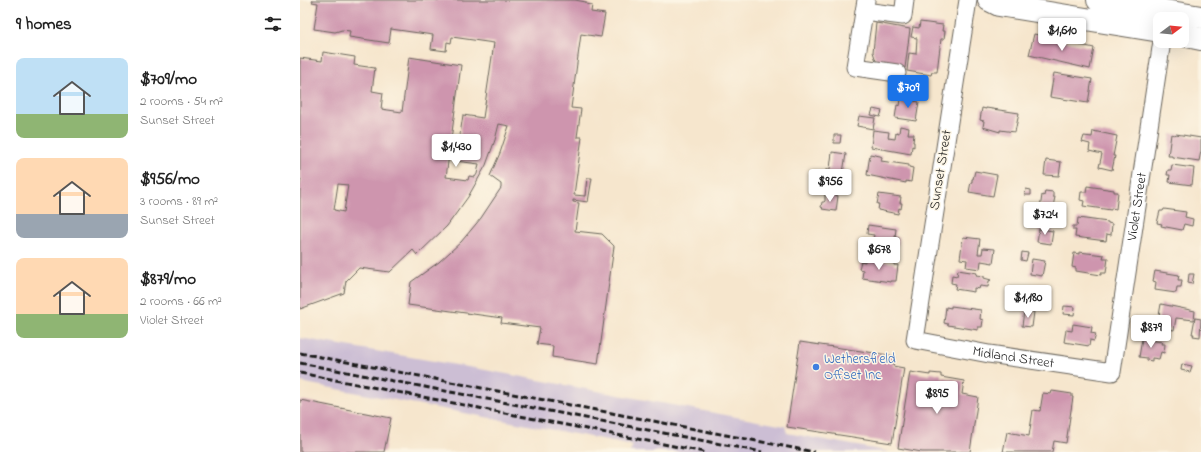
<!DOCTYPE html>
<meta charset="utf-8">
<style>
:root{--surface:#fff;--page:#f2f2f2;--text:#222;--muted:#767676;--accent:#1a73e8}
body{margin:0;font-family:"Indie Flower",sans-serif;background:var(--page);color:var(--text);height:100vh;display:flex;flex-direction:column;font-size:15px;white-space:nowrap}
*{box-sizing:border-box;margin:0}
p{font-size:13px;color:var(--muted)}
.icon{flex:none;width:22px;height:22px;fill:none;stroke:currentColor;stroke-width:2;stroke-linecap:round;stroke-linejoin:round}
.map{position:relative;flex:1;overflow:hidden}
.details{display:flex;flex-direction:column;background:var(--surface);width:300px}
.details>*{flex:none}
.needle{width:26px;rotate:74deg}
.fabs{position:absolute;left:853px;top:12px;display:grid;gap:8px}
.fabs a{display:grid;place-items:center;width:36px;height:36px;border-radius:8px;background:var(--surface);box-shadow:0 4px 16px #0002;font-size:20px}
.price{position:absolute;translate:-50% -34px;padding:0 9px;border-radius:4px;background:#fff;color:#222;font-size:13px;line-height:26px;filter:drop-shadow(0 1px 2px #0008)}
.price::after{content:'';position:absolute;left:50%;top:24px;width:12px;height:9px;margin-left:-6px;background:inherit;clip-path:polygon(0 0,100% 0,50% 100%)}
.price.current{background:var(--accent);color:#fff}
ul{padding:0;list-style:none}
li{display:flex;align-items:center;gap:12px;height:100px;padding:0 16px}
li span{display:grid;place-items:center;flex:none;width:112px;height:80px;border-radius:8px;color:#555}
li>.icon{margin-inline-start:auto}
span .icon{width:48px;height:48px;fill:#fffc;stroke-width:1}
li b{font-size:17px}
h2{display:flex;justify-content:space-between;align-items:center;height:48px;padding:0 16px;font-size:17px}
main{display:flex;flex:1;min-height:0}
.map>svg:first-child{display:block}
</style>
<main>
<section class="details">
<h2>9 homes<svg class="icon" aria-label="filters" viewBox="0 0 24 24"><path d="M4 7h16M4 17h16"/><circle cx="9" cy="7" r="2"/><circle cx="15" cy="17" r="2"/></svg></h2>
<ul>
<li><span style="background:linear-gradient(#bfe0f5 70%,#8fb573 0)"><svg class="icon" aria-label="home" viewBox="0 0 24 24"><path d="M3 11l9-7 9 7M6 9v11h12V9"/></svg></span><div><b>$709/mo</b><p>2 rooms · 54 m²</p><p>Sunset Street</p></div></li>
<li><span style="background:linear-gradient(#ffd9b3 70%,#9aa5b1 0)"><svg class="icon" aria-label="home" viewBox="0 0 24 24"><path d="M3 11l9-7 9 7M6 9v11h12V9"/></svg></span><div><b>$956/mo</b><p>3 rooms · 89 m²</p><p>Sunset Street</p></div></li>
<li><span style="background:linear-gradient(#ffd9b3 70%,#8fb573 0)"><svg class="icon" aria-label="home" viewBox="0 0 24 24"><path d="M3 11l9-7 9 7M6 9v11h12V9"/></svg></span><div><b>$879/mo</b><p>2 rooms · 66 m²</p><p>Violet Street</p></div></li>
</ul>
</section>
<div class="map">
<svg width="901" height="452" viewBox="0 0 901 452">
<rect width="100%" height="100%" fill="#fcf5e5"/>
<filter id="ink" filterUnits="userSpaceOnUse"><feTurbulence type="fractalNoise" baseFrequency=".025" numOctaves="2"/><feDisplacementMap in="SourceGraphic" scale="8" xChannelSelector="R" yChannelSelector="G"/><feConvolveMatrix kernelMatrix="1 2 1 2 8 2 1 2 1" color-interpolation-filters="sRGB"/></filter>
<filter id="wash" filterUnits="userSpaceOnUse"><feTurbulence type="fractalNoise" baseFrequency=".012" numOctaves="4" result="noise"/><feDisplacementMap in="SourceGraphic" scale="16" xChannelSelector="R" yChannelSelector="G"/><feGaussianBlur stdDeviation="0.9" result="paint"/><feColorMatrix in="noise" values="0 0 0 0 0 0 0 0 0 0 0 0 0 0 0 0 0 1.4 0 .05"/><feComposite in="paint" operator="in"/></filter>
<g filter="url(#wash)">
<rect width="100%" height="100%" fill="#f6e6cd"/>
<path fill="#ccbed4" d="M0,338l180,31 305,57 2,7 103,19h-226l-7,-1 -2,1h-25l3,-7 -333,-63z"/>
<g id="blocks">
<g fill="#ce95ae" fill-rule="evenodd">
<path d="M13,0h262l11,2v2l6,1 -1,7 14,2 -4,23 -20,-3 -10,74 10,1 -4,28h5l-8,58 11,1 2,-18h5l-4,24 -15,-2v2l6,1 -4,28 27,3 12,12 -16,118 -46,-7 1,-11 -16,-2 3,-16 -39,-5 1,-5 -94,-13 3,-23 28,-20 22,-20 20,-24 20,-30v-4l-11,-8 10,-23 9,-27 -10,-2 -4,16 -9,25 -18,32 -21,29 -30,29 -4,-5 -23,22 -31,-4 -13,13 -2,12 -44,16v-122l1,-8h-1v-121l22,3 1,-9 32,5 -1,8 21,3 -3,23 11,2 -2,16 21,3 7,-55 52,8 -15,112 22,3 1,-4 6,1 2,-3 2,-10 -23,-3 7,-46 20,3 11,-75 -42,-6 -1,6 -4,-1 -1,9 -15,-2 2,-14 -42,-6 -2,14 -40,-6 1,-6 -8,-1 -7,2 -21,-3 4,-26 -6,-1zM38,184l10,1 -4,27 -10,-2z"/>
<path d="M620,22l23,3 -1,6h3l-1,8h-3l-4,33h-5l-1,3 -24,-4 2,-18 7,1 1,-16 -6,-1 2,-10 6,1z"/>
<path d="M576,23l34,6 -5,39 -28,-4 -4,-12z"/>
<path d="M734,34l60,14 -4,21 -61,-14z"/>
<path d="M754,73l38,6 -4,24 -38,-6z"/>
<path d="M605,94l9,1v6l5,1 -3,19 -21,-3 2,-13 3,1 1,-7 3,1z"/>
<path d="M682,108l4,1v-1l33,5 -4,19 -15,-2v2l-17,-5 1,-6 -4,-1z"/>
<path d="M573,109l9,2 -2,6 -9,-2z"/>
<path d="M559,116l16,2 -2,11 -16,-3z"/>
<path d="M600,126l9,2 -1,6h6l-1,8h1v5l-2,-1 -1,8 -40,-7 2,-17 16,2 -1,6 7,1 1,-7 3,1z"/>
<path d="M793,131l24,5 -4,20h2l-3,14 -13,-3 3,-13 -13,-3 1,-7 -8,-2 2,-6 8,1z"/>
<path d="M871,134l4,1 1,-1 25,4v13l-2,10 -27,-4v-1h-4z"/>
<path d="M534,135h7l-1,8h-6z"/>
<path d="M532,152l14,2 -4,25 -13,-2v-2h-2v-6h3z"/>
<path d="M570,154l10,2 2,1 -1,4 28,4v2l4,1 -2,14 -5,-1v2l-39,-8z"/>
<path d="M746,160l15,2 -2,14 -15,-1z"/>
<path d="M872,165l22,3 -2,17 -23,-3 1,-7h-3l1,-5h3z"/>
<path d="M675,171l22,4 -4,21 -24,-4 2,-10h1v-3h1z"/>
<path d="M787,186l27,4v2h4l-2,17 -5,-1v2l-28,-4 1,-5 -4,-1 1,-8h5z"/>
<path d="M726,189l5,1v5h-6z"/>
<path d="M745,191l8,1v5h2l-3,14 -12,-2 2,-14 2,1z"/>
<path d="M525,194l13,2 -2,15 -14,-2 1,-1 -2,-1 1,-5h2l1,-1z"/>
<path d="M579,194l22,3 -1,6h2l-1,6 -2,-1 -1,6 -20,-4 1,-6h-2z"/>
<path d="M864,209l22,3 -1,5 8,2 -1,7 -8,-2 -2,6 -21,-4 1,-2 -5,-1 3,-12h3z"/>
<path d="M778,218l30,4v1l4,1 -1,11 -4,-1 -1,7 -31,-4 1,-7h-3v-4h4z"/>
<path d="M568,225l28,4 -1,8 4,1 -1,7 -4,-1 -2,8 -21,-3 3,-14 -7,-1z"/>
<path d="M739,229l14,2 -2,13 -14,-2z"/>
<path d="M663,237l17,2 -2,15h4l1,-6 12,1 -2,14 -12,-2 -1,8 -14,-2 1,-7 -7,-1z"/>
<path d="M722,252l6,1 -2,8 -5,-1z"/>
<path d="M779,252l25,3 -1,3h5l-2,15h-5v2l-25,-4v-3l-4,-1 2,-14 5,1z"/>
<path d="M565,259l29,4v2h4l-2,16h-5v1l-29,-4 1,-8 -4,-1 2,-8 4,1z"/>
<path d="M732,259l13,2 -3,15 -12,-2z"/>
<path d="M658,270l19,3 -1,2 8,1v2l7,2 -2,1 -1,6 -8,-1 -1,3 -5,-1v4l-19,-3 1,-5 -5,-1 1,-8 5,1z"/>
<path d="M855,271l24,4 -1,5h4l-1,7h-4l-1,6 -21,-3 1,-8 -3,-1z"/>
<path d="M889,274h5l-2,10 -4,-1z"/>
<path d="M712,300l7,1 -1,5 -7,-1z"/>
<path d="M861,304l34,7 -1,9 -18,-2 -2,12 -17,-3z"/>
<path d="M651,306l30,4 -1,9 3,1 -1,7h-4v3l-30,-5v-1l-4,-1 2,-16 5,1z"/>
<path d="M764,306l11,1 -1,8 -11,-1z"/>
<path d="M724,311l10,1 -2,15 -10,-1z"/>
<path d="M895,318l6,1 -1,18 -7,-1 1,-2h-2z"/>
<path d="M773,324l19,3 -1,6 5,1 -2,7 -4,-1 -1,6 -25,-4 2,-12 6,1z"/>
<path d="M842,339l20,3 -1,2h4l-1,9 -3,-1 -2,7 -7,-1v3l-5,-1v-2l-8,-1z"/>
<path d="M500,342l95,14 -2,10 11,2 -12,75 -105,-16z"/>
<path d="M882,364l10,2 -2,6 -9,-2z"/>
<path d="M610,372l20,3v-2l11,1v3l23,4 -2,13 16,3 -8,55h-48l-24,-4z"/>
<path d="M752,391l20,3v3h1l-7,46 -12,-2 -2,11h-49l4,-20 22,4 4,-26 7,1 3,-18 8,1z"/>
<path d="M0,400l91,18 -7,34h-84z"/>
</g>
</g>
</g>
<g filter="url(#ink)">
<use href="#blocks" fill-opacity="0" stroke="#68635a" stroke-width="1"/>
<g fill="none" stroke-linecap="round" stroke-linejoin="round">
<g stroke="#68635a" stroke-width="19">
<g id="minor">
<path d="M566,0l-11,67 42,6"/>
<path id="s1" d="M668,0l-53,340 74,14 123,18 50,-331"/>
<path d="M564,11l39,5 2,-16"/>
</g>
</g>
<g stroke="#68635a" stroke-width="24">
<g id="major">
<path d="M689,0l10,5 161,26"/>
<path d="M798,0l103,17"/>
<path d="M882,35l19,4"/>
</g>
</g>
<use href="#minor" stroke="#fff" stroke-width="17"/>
<use href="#major" stroke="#fff" stroke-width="22"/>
<g stroke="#1c1c1c" stroke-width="3" stroke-dasharray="6 3" stroke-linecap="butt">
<path d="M0,353l514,99"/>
<path d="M0,363l462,89"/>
<path d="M0,373l404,79"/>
</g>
</g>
</g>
<circle fill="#3f7fe0" stroke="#fcf5e5" stroke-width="1.5" cx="516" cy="367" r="4"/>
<g text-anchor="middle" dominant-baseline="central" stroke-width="3" stroke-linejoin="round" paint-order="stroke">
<g font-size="14" fill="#1c1c1c" stroke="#fcf5e5">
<text transform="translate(641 170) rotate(-81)">Sunset Street</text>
<text stroke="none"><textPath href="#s1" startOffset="711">Violet Street</textPath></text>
<text stroke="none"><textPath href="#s1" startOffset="444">Midland Street</textPath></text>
</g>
<g font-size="14" fill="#366cbe" stroke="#fcf5e5" text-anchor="start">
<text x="524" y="359">Wethersfield<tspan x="524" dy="16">Offset Inc</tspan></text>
</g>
</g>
</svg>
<div class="fabs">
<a><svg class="needle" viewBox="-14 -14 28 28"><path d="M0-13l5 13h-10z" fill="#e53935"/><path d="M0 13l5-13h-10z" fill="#767676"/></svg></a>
</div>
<b class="price" style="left:762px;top:52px">$1,610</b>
<b class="price current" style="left:608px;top:109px">$709</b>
<b class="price" style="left:156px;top:168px">$1,430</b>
<b class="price" style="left:530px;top:203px">$956</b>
<b class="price" style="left:745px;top:236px">$724</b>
<b class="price" style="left:579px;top:271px">$678</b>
<b class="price" style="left:728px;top:319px">$1,180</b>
<b class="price" style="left:851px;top:349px">$879</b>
<b class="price" style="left:637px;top:415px">$895</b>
</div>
</main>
